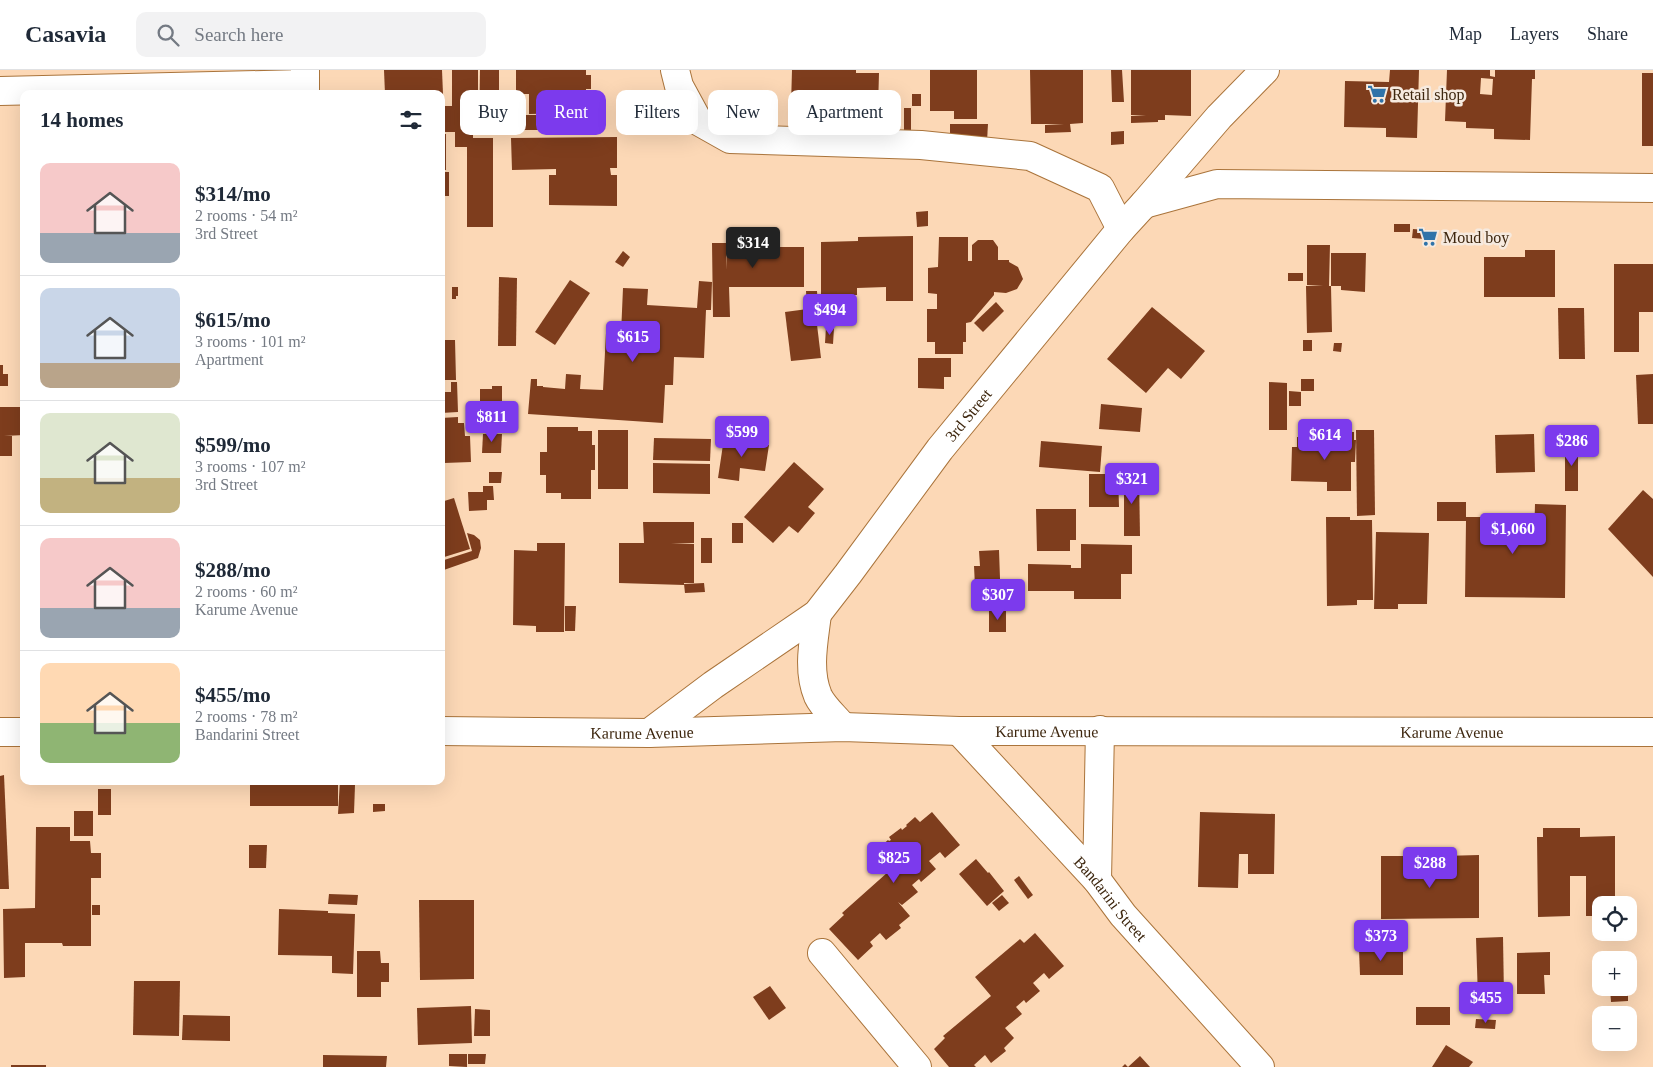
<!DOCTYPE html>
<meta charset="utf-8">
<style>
:root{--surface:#fff;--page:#f2f2f3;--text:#1f2937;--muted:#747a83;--line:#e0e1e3;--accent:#7c3aed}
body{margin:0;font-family:Georgia,serif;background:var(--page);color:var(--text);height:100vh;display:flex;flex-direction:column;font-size:19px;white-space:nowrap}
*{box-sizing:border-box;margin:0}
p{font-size:16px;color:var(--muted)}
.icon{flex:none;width:28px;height:28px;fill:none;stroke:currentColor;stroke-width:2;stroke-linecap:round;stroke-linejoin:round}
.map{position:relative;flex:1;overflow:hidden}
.drawer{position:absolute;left:20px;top:20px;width:425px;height:695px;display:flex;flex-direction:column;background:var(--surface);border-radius:10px;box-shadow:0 5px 20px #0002}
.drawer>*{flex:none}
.banner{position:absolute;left:460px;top:20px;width:475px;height:45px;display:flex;gap:10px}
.tools{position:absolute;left:1592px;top:826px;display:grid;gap:10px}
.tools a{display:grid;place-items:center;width:45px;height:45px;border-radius:10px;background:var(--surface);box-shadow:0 5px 20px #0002;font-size:25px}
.price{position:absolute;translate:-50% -42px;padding:0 11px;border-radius:5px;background:var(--accent);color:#fff;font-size:16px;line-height:32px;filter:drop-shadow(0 1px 2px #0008)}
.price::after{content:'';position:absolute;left:50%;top:30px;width:15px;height:11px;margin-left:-8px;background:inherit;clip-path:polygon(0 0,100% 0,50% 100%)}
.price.selected{background:#222;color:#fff}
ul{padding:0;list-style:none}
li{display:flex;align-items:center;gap:15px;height:125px;padding:0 20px}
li+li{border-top:1px solid var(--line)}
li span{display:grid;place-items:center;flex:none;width:140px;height:100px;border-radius:10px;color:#555}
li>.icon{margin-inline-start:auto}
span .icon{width:60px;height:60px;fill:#fffc;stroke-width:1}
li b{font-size:21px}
h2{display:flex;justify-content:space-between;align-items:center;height:60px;padding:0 20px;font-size:21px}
.pill{padding:0 18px;border-radius:10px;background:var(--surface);box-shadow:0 5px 20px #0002;font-size:18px;line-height:45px}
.pill.selected{background:var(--accent);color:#fff}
header{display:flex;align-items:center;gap:30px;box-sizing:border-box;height:70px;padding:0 25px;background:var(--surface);border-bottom:1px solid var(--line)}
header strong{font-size:24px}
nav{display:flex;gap:28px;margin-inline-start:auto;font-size:18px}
.search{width:350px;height:45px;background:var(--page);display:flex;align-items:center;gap:12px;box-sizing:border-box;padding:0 18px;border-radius:10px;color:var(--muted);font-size:19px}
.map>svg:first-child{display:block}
</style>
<header>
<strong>Casavia</strong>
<div class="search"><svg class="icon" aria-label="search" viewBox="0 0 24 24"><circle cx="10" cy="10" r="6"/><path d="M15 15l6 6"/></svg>Search here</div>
<nav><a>Map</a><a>Layers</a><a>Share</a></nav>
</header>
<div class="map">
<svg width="1653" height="997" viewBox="0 0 1653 997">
<rect width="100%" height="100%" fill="#fcd8b6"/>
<g fill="#7e3d1d" fill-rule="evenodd">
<path d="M384,0h58l1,24h-58z"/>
<path d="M452,0h26v62h-5v6h20v89h-26v-80h-12v-15h-12v-26h9z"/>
<path d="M480,0h19v62h-20z"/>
<path d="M516,0h70v5h5v14h-5v24l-57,1v-20h-13z"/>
<path d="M792,0h64v3h23l-1,35 -23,-1v-11h-5l-1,11h-29v-12h-4v10h-25z"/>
<path d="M930,0h47v49h-23v-8h-24z"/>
<path d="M1030,0h53v53l-13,1 1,8 -26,1v-8l19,-1h-33z"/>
<path d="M1111,0h11l2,32h-12z"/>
<path d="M1131,0h60v46l-26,-1v5h-7v2l-27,1v-7l15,-1h-15z"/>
<path d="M1390,0h29l-2,68 -31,-1v-9l-42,-1 1,-46 44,1z"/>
<path d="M1447,0h43v6l5,1v-7h40v9h-3l-2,61 -36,-1v-10l-28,-1v-6l-21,-1zM1481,8l12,1 -1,16 -12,-1z"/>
<rect x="1642" y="3" width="11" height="73"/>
<rect x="912" y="24" width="9" height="12"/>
<path d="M745,38l24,1 -1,23 -24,-2z"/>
<rect x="904" y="38" width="7" height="22"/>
<path d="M510,45h31v1h9v13l-9,-1v2h-31z"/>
<path d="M950,54h38l-1,17h-37z"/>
<path d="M1124,61v13l-13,1v-13z"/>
<rect x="441" y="64" width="5" height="36"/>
<path d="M617,67v31h-7l1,7h6v31l-68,-1v-30h7v-6l-44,1 -1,-32z"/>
<rect x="441" y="102" width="8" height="24"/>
<rect x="441" y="127" width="4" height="29"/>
<path d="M928,141v15l-11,1 -1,-15z"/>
<rect x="1394" y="154" width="16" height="8"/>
<path d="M1413,159l13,1 -1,9 -13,-1z"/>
<path d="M913,166v65h-27v-14l-29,1v7h-36v-53l37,-1v-4z"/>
<path d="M939,167h29v24h4v-16l6,-5h15l5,7v13h11v2l9,5 5,12 -6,10 -11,4 -12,-1v3l-23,27 -5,1v19h-3v12h-28v-12h-8v-33h10v-15l-9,-1v-25l10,-1z"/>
<path d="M727,169h41v8h36v40h-75l1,30h-17l-1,-74h14l1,27z"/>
<path d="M1307,175h23l-1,41h2v-33h35l-1,39 -24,-2v-4h-10l1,46 -25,1 -1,-47h17l-16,-1z"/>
<path d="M1525,180h30v47h-71v-40h41z"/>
<path d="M623,181l7,6 -7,10 -8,-5z"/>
<path d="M1614,194h39v48h-14v40h-25z"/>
<rect x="1288" y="203" width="15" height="8"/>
<path d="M499,207l18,1 -1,68h-18z"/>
<path d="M570,210l20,13 -35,52 -20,-13z"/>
<path d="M699,211l13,1 -1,28h-5l-2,48 -30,-1 -1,28h-8l-2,38 -135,-9 3,-35h6v7h6v1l22,2 1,-15 15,1 -1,14 23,1 3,-57 15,1 2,-46 25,1 -1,16 50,3z"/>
<path d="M452,217h6v9h-2v3h-4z"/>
<path d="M806,221h11l1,15h-11z"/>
<path d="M996,232l8,9 -21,21 -9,-9z"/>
<path d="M1152,237l53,44 -24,28 -13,-11 -22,25 -39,-34z"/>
<path d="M815,238l6,50 -30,3 -6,-49z"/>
<path d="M1558,238h26l1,51h-26z"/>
<path d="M441,254h3v16h11l1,40h-15z"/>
<path d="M826,257l8,1 -1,16 -8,-1z"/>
<rect x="1303" y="270" width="9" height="11"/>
<path d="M1334,273h8l-1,9 -8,-1z"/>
<path d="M918,288h33v19h-7v12l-26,-1z"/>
<path d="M0,295h3v9h5v12h-8z"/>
<path d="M1653,304v50h-15l-2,-49z"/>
<rect x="1301" y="309" width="13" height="12"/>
<path d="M451,312h6l1,30 -17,1v-21h10z"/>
<path d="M1269,312l18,1v47h-18z"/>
<path d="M492,316h10v17h-22v-14h12z"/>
<path d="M1289,321l12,1v14h-12z"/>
<path d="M1101,334l41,4 -2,24 -41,-3z"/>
<path d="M0,337h24v28l-20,1h8v20h-12z"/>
<path d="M458,347v6h6l1,13h5l1,26 -27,1v3h-3v-48z"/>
<path d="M547,357h31v4h14v14h3v25h-4v29h-30v-6h-15v-18h-6v-23h7z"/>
<rect x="598" y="360" width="30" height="59"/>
<path d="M1356,360h18l1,85 -18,1z"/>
<path d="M1342,362h12v8h2l-1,22h-4v29h-24v-9l-36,-1 1,-34h5v-10l45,2z"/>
<path d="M483,364h19l-1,19h-19z"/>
<path d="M1534,364l1,38 -39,1 -1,-38z"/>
<path d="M654,368l57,1 -1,22 -57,-1z"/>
<path d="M724,368l45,7 -4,26 -25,-3 -1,13 -21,-3z"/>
<path d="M1041,371l61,5 -2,26 -61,-5z"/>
<rect x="1565" y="373" width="13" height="48"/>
<path d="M794,392l30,27 -16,18 7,6 -17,20 -9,-7 -16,17 -29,-26z"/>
<path d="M653,393l57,1v30l-57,-1z"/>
<path d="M489,402h13l-1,11h-12z"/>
<path d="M1139,403l1,63h-16v-62z"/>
<path d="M1089,404h29l1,33h-30z"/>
<path d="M483,416h10l1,14h-7v10l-18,1 -1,-19h15z"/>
<path d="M1643,420l10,9v78l-45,-48z"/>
<path d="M454,428l16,51 -29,9v-56z"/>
<path d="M1437,432h29v15h27l-1,24h42l1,-37 31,1 -1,93 -100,-1 1,-76h-29z"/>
<path d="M1036,439h40v31h-6v11h-33z"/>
<path d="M1326,447h24v3h22l1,80h-16v5l-30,1z"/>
<path d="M643,452h51v21l-23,1h23v39h-10v2l-65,-2v-40h25z"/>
<rect x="732" y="453" width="11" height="20"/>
<path d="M1376,462l53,1 -2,71h-29v5h-24z"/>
<path d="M467,463l7,2 6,5 1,8 -3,10 -37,13v-10l31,-10z"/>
<rect x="701" y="468" width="11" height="25"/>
<path d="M537,473h28l-1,89h-28v-6l-23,-1 1,-75 23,1z"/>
<path d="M1081,474l51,1v29h-11v25h-47v-8h-46v-27l43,1v3h10z"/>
<path d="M999,480l2,57h-25l-2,-41h6l-1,-15z"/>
<path d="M704,513l1,9 -20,1 -1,-9z"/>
<path d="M565,536h11l-1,25h-10z"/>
<rect x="989" y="540" width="17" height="22"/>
<path d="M4,705l5,114h-9v-113z"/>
<rect x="250" y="711" width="88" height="25"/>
<path d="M340,711h12l3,4 -1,28 -16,1z"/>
<rect x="98" y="719" width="13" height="26"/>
<path d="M373,734h12v7l-12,1z"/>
<rect x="74" y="741" width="19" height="25"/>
<path d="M932,742l28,33 -15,13 -5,-6 -11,9 7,8 -15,13 -2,-3 -7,6 6,7 -16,13 -4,-3 12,14 -11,9 2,3 -15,12 -6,-7 -10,9 3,4 -15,14 -29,-31 15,-14 -2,-2 46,-41 -16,-18 16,-14 1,1 2,-1 -2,-3 12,-9 1,2 5,-4 -1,-1 9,-8 5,5z"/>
<path d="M1200,742l75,2 -1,60h-26v-20h-9l-1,34 -40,-1z"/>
<path d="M36,757h34v14h20l1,12h10v25h-10v68h-28l-1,-3h-37v34l-21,1 -1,-69 32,-1z"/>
<path d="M1543,758h37v9l35,-1v69h-14v11h-15v-40h-16v40l-32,1 -1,-80h6z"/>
<path d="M249,775h18l-1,23h-17z"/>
<path d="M1479,785v63l-98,1v-63h33v14h29v-14z"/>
<path d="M976,789l12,14 1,-1 15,19 -17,15 -28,-32z"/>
<path d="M1019,806l14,19 -5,4 -14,-19z"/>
<path d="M329,824l29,1 -1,10 -29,-1z"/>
<path d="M1002,825l7,8 -10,8 -7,-8z"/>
<path d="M419,830h55v79l-54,1z"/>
<rect x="92" y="835" width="8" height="10"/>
<path d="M279,839l49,2v2l27,1 -2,60 -21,-1v-17l-54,-1z"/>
<path d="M1035,863l29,33 -15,13 -5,-6 -11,10 7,8 -14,12 -2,-3 -8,7 6,7 -17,14 9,10 -10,10 2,3 -15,12 -6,-8 -11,10 2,2h-27l-15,-18 11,-11 -2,-2 48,-40 -16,-19 45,-38 4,4z"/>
<path d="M1503,867l1,60 -26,1 -2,-60z"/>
<path d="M1359,880h44v25h-43z"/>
<path d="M357,881h23l1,12h8v19h-8v15h-24z"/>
<path d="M1550,882v23h-6l1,19h-28v-41z"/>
<path d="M134,911h46l-1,55 -46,-1z"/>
<path d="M770,916l16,22 -17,12 -16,-23z"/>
<path d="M1610,918h18v13l-17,1z"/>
<path d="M471,936l1,37 -54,2 -1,-37z"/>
<rect x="1416" y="937" width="34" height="18"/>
<path d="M475,939l15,1v26h-16z"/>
<path d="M183,945l47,1v25l-48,-1z"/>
<path d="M1476,949l20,1 -1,9 -20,-1z"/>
<path d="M1446,975l27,17 -4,5h-37z"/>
<path d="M449,984h18v13l-18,-1z"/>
<path d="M468,984h18l-1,10h-17z"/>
<path d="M323,985l64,1 -1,11h-63z"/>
<path d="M1140,986l10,11h-28l3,-3 3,3z"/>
<rect x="11" y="995" width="35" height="2"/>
</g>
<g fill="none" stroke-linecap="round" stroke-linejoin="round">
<g stroke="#aa743b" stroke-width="30">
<g id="minor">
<path d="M675,0l4,16 19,35 32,18 191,6 109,11 70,32 21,41"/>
<path d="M0,21l305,-7"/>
<path d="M1144,134l73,-20 436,4"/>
<path d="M817,544c-3,26 -10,56 1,82 5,11 17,21 25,31"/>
<path id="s1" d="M959,661l138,149 26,35 137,152"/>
<path id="s2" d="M649,663l64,-48 104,-71 31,-40 92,-125 181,-220 23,-25 75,-87 46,-47"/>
<path d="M1097,810l3,-150"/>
<path d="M822,883l95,114"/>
</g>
</g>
<g stroke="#aa743b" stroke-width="30">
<path id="tertiary" d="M305,24v-24"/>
</g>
<g stroke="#aa743b" stroke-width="30">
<g id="secondary">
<path id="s3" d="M441,661l208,2 194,-6 116,4 694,1"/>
<path d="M0,662h24"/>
</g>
</g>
<use href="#minor" stroke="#fff" stroke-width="28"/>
<use href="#tertiary" stroke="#fff" stroke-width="28"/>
<use href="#secondary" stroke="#fff" stroke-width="28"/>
</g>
<defs>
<g id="supermarket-bare" transform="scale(1.5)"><path d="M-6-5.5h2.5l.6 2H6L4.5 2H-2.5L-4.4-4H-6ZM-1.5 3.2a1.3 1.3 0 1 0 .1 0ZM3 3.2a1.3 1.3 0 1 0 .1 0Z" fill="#2f73a9" stroke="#f6eadf" stroke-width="2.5" paint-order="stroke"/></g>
</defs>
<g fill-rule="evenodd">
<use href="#supermarket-bare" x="1377" y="24"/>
<use href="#supermarket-bare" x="1428" y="167"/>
</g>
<g text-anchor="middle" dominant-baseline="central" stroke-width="5" stroke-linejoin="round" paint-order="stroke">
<g font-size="16" fill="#3e270f" stroke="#f6eadf" text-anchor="start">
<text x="1392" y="24">Retail shop</text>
<text x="1443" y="167">Moud boy</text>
</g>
<g font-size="16" fill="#3e270f" stroke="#f6eadf">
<text stroke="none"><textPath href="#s2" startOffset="456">3rd Street</textPath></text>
<text stroke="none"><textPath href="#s3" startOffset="606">Karume Avenue</textPath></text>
<text stroke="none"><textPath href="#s3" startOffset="1011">Karume Avenue</textPath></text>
<text stroke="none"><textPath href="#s3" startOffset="201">Karume Avenue</textPath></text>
<text stroke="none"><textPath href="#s1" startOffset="226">Bandarini Street</textPath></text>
</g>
</g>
</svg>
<div class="tools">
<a><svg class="icon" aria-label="locate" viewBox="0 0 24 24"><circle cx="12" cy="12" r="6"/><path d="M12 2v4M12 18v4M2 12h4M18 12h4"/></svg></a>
<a>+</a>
<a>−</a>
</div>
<b class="price selected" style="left:753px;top:199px">$314</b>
<b class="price" style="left:830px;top:266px">$494</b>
<b class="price" style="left:633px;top:293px">$615</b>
<b class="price" style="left:492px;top:373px">$811</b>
<b class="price" style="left:742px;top:388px">$599</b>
<b class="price" style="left:1325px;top:391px">$614</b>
<b class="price" style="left:1572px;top:397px">$286</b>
<b class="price" style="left:1132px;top:435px">$321</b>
<b class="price" style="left:1513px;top:485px">$1,060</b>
<b class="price" style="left:998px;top:551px">$307</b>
<b class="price" style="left:894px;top:814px">$825</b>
<b class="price" style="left:1430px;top:819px">$288</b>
<b class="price" style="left:1381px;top:892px">$373</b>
<b class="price" style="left:1486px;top:954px">$455</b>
<div class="banner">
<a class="pill">Buy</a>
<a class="pill selected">Rent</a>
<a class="pill">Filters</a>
<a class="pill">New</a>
<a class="pill">Apartment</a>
</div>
<section class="drawer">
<h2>14 homes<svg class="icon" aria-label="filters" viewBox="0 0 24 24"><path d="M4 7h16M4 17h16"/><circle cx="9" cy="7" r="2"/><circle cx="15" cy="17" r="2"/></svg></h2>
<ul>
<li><span style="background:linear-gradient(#f6c9c9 70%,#9aa5b1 0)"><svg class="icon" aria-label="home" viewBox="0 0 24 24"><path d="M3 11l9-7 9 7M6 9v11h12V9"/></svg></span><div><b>$314/mo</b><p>2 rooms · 54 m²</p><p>3rd Street</p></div></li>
<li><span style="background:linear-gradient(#c9d6e8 75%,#b9a48a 0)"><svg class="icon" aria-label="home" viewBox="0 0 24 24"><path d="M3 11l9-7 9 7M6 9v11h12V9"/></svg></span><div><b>$615/mo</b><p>3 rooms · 101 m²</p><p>Apartment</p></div></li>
<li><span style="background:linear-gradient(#dfe7d0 65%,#c2b280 0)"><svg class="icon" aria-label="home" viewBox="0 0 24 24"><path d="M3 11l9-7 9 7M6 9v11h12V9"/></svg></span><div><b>$599/mo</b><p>3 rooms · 107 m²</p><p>3rd Street</p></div></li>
<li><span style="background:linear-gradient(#f6c9c9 70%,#9aa5b1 0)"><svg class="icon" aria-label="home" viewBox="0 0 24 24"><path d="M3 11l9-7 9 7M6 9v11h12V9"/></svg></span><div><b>$288/mo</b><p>2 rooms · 60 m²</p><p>Karume Avenue</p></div></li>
<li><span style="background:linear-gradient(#ffd9b3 60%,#8fb573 0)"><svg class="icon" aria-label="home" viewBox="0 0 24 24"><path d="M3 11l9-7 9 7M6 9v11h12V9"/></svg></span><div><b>$455/mo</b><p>2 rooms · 78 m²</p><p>Bandarini Street</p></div></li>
</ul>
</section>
</div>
